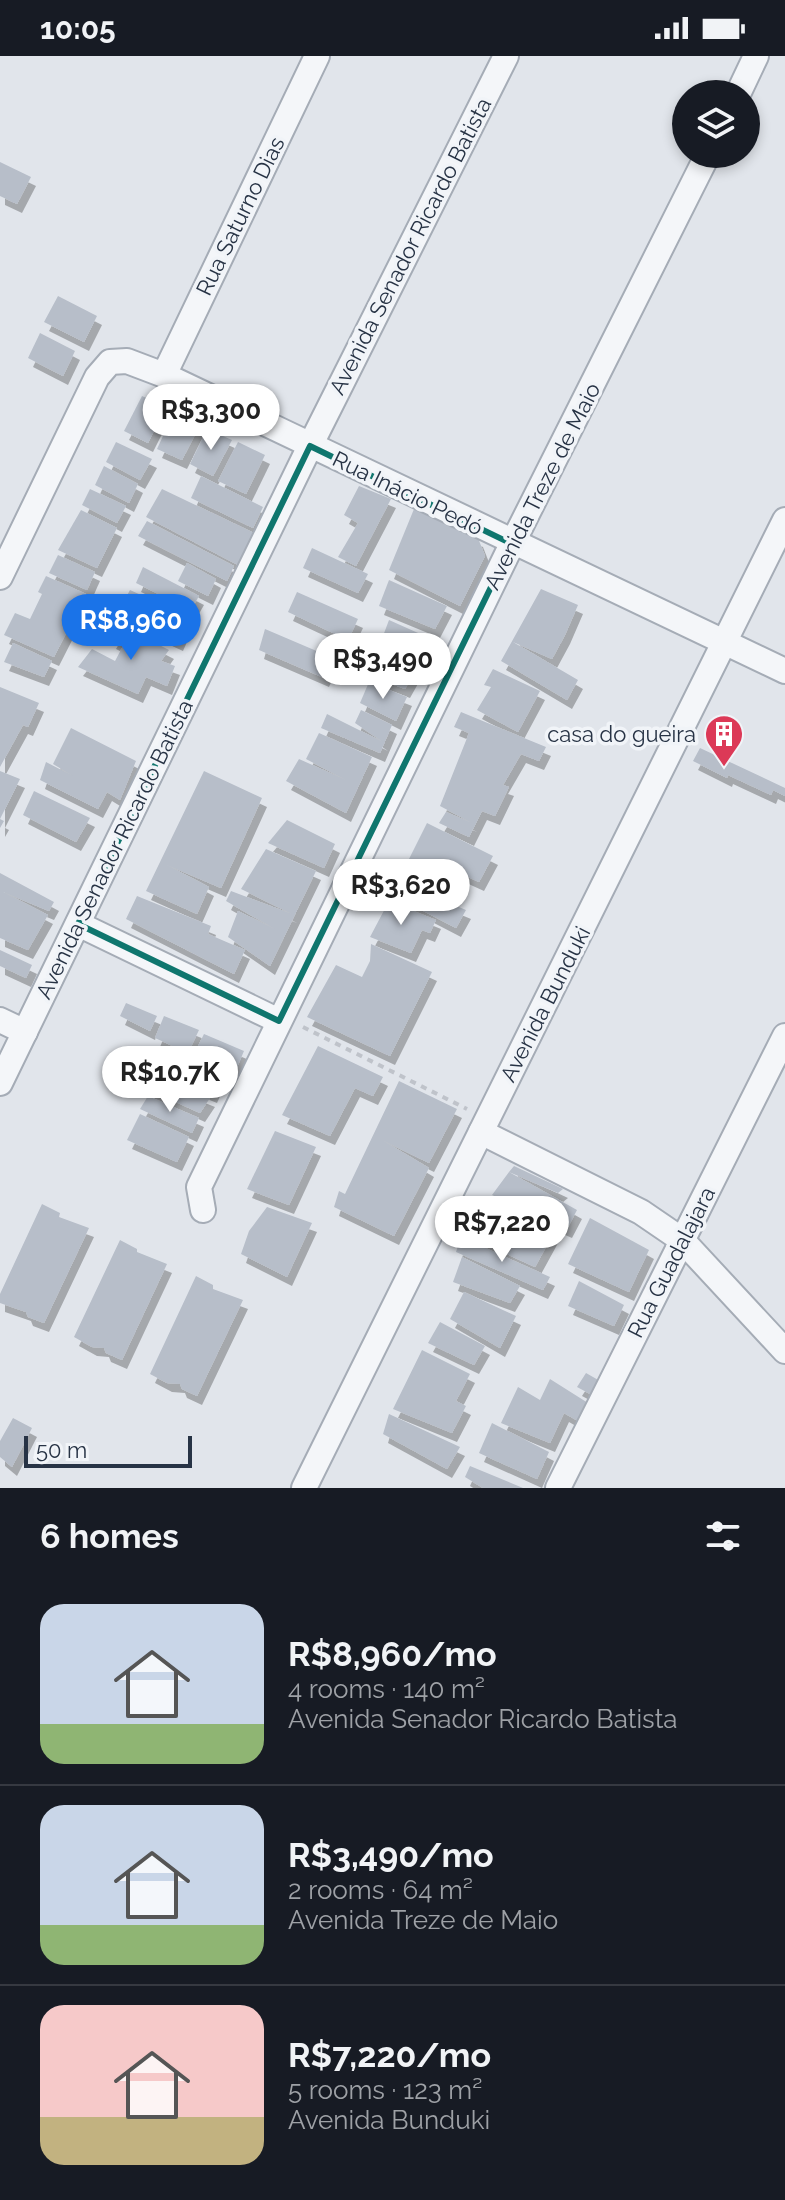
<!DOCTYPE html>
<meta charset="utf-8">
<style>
:root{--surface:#171b24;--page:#242831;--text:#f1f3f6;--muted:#9ea1a6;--line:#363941;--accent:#1a73e8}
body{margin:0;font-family:Raleway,sans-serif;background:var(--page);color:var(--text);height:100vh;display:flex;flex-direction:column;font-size:30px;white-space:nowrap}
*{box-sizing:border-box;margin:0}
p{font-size:26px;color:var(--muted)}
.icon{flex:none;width:44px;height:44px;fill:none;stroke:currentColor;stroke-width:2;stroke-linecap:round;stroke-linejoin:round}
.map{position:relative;height:1432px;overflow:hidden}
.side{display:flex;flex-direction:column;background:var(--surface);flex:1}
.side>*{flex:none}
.controls{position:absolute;left:672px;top:24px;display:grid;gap:16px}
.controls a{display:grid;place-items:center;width:88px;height:88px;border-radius:50%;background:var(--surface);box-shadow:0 4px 12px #0003;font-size:40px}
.scale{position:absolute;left:24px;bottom:20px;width:168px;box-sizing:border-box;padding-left:8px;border:4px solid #273345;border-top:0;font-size:22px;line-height:28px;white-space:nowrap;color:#273345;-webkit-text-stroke:6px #f1f4f8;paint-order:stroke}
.price{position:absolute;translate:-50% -68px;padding:0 18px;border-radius:28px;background:#fff;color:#222;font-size:26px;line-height:52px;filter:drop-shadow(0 2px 4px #0008)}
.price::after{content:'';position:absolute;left:50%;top:48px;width:24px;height:18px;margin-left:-12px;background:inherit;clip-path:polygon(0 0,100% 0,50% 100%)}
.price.on{background:var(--accent);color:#fff}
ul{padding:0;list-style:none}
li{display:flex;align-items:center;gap:24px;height:200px;padding:0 40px}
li+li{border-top:2px solid var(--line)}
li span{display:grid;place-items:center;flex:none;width:224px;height:160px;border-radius:24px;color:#555}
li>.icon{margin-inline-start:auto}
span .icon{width:96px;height:96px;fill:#fffc;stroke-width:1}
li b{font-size:34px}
h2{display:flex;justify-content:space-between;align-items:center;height:96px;padding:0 40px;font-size:34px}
.status{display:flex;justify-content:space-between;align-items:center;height:56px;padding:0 40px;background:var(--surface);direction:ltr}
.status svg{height:22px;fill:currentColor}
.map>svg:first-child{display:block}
</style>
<div class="status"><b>10:05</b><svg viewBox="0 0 49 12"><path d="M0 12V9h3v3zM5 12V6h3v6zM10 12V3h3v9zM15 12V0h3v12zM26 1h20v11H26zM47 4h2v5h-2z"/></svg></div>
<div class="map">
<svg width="785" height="1432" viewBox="0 0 785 1432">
<defs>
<filter id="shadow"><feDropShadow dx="5" dy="9" stdDeviation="0" flood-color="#0004"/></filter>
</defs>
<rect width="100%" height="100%" fill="#e1e5eb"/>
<g fill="#b7bec9" filter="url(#shadow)">
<path d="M0,106l31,15 -14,27 -17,-8z"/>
<path d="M58,240l39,20 -13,26 -40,-20z"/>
<path d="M40,277l35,18 -12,25 -35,-18z"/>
<path d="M142,340l24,11 -18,36 -24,-12z"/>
<path d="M174,356l26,13 -18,35 -25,-11z"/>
<path d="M207,373l25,11 -19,36 -23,-12z"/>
<path d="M116,386l36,17 -12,21 -34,-18z"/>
<path d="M238,386l27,13 -19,39 -28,-13z"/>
<path d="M104,410l34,18 -9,19 -34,-18z"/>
<path d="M201,420l62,31 -10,21 -62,-30z"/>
<path d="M359,430l32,13 -35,67 -18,-9 20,-34 -14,-8z"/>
<path d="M90,433l36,17 -9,17 -35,-18z"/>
<path d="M162,433l92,44 -16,32 -92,-48z"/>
<path d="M414,453l64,29 7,18 -25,50 -71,-36z"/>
<path d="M81,454l36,18 -20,40 -39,-18z"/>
<path d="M147,465l87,45 -7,15 -89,-45z"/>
<path d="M312,492l56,26 -10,19 -55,-25z"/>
<path d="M58,499l37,17 -8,18 -38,-17z"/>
<path d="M187,507l29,16 -8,17 -30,-15z"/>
<path d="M143,511l56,29 -8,14 -55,-27z"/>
<path d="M46,520l40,18 -32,63 -50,-22 11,-22 15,6 12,-25 -4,-2z"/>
<path d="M389,524l58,26 -12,23 -56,-23z"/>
<path d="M541,533l37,16 -13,30 -13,24 -39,-17 65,38 -11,20 -66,-39z"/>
<path d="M130,534l59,27 -11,25 -61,-28z"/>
<path d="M297,536l61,27 -10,21 -60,-28z"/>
<path d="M389,564l47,21 -11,16 -45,-13z"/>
<path d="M120,569l49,25 -8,11 14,5 -8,20 -21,-9 -8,17 -60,-27 14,-18 23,12 8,-15 -12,-6z"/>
<path d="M265,573l68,29 -9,20 -65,-28z"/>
<path d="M13,587l39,18 -8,16 -40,-15z"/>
<path d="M370,587l49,21 -14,25 -48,-18z"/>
<path d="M493,613l47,22 -22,41 -41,-22 14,-23 -7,-2z"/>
<path d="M369,626l38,15 -11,24 -36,-18z"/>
<path d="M0,631l39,16 -11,24 -5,-2 -23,42z"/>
<path d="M361,654l31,15 -12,28 -59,-25 6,-14 56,28 -28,-19z"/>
<path d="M461,656l85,35 -7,14 -18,-7 -18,31 6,2 -14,29 -13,-5 -13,26 -30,-14 7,-11 26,11 -32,-17 29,-73 -15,-6z"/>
<path d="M71,672l65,33 -16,39 -13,-8 -9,17 -58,-29 6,-18 27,14 -20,-12z"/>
<path d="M319,677l53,24 -26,56 -60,-32 13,-22 47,21 -40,-21z"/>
<path d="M700,692l85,40v8l-12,-6 -2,5 -43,-20 -1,3 -34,-17z"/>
<path d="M0,715l20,8 -20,40 4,2 -4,7z"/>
<path d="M204,715l58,27 -41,90 -54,-23 42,22 -12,27 -51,-23z"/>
<path d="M34,735l56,27 -14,24 -53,-27z"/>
<path d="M287,764l48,24 -11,24 -56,-25z"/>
<path d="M427,767l66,33 -14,26 -22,-10 -12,19 -42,-20z"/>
<path d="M266,793l50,22 -46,95 -42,-29 10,-26 37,18 -49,-28 5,-10 61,23 -51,-25z"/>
<path d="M0,817l54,29 -5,9 -46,-19 45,23 -20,35 -28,-12z"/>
<path d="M382,819l84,35 -10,18 -52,-27 -30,-9z"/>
<path d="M137,840l74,30 -3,8 37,16 -11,24 -108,-55z"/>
<path d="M389,845l47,19 -6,13 -8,-3 -11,23 -41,-16z"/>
<path d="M371,888l61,28 -42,84 -83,-39 29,-52 26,12 8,-16z"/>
<path d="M0,894l32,15 -6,13 -26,-12z"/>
<path d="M126,947l31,13 -7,15 -30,-15z"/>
<path d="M164,960l35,14 -11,23 -33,-15z"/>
<path d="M204,978l40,17 -9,21 -42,-16z"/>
<path d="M318,990l65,31 -10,19 -18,-8 -25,48 -48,-21z"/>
<path d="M169,994l52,24 -9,20 -54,-22z"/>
<path d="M156,1020l54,22 -10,15 -51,-23z"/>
<path d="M399,1025l58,28 -28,54 -47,-23 47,28 -35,68 -60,-29 5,-16 6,3z"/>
<path d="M148,1040l51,22 -7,15 -52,-24z"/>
<path d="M140,1058l49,23 -12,25 -50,-22z"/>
<path d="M275,1075l41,16 -27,58 -42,-16z"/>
<path d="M514,1110l49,23 -5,4 -49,-21 68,38 -10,19 -9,-4 -23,42 -59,-27 19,-38 56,20 -59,-27 17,-23z"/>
<path d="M42,1148l18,9 -1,4 30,11 -45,95 -16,-6 -2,-5 -26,-9v-9z"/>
<path d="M267,1151l45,16 -25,54 -46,-23 8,-23z"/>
<path d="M590,1162l59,32 -20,42 -61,-28z"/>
<path d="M461,1181l89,40 -7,13 -87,-38z"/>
<path d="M120,1184l17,9v3l30,12 -45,96 -16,-7 -2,-5 -12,-1 -18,-10z"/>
<path d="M462,1201l58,29 -10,17 -57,-21z"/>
<path d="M196,1220l17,9v4l30,11 -46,96 -15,-7 -2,-5 -13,-1 -17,-9z"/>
<path d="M579,1225l45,24 -10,21 -46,-20z"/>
<path d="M464,1236l52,24 -16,32 -50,-29z"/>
<path d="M440,1266l45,24 -11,19 -46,-22z"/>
<path d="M422,1294l48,24 -14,27 10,5 -14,27 -59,-24z"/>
<path d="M586,1317l14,8 -8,14 -15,-8z"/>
<path d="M550,1323l38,24 -10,18 -14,-8 -14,30 -49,-20 17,-36 22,13z"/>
<path d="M389,1358l71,33 -13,22 -64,-35z"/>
<path d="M13,1362l19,10 -20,39 -12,-10v-16z"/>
<path d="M492,1367l57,29 -12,27 -58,-26z"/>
<path d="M470,1410l53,22h-40l-18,-11z"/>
</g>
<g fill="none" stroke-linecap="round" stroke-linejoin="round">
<g stroke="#a5acb6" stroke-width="28">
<g id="street">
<path d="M738,38l18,-38"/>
<path d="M164,319l153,-319"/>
<path d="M0,521l97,-200 13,-15 17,-1 37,14 621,296"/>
<path d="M78,868l201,97"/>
<path d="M0,964l25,12"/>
<path d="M0,1027l310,-637 196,-390"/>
<path d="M481,1076l160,80 41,28 103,111"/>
<path d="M203,1154l-4,-23 313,-643 196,-390"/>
<path d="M304,1432l481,-968"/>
<path d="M558,1432l227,-452"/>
</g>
</g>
<path stroke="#bfc3ca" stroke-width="4" stroke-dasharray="6 6" stroke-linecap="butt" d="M303,971l164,82"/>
<use href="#street" stroke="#f4f6f9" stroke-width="24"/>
</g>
<path fill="none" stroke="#0f766e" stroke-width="6" stroke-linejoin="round" d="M310,390l202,98 -233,477 -201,-97z"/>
<defs>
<g id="building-pin" transform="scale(2)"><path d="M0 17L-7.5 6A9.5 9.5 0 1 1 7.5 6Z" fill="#dc3957" stroke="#f1f4f8"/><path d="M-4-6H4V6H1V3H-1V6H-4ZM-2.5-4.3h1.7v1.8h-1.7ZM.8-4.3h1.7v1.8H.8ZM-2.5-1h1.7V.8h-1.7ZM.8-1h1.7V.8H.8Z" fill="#fff"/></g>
</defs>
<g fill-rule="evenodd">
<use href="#building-pin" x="724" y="678"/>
</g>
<g text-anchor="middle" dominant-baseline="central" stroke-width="7" stroke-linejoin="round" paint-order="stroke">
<g font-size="22" fill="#273345" stroke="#f1f4f8">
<text transform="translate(240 160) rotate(-64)">Rua Saturno Dias</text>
<text transform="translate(410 190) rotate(-63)">Avenida Senador Ricardo Batista</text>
<text transform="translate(542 430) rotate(-63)">Avenida Treze de Maio</text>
<text transform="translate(408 437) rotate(26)">Rua Inácio Pedó</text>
<text transform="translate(114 793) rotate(-64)">Avenida Senador Ricardo Batista</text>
<text transform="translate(545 948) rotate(-63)">Avenida Bunduki</text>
<text transform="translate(671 1206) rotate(-63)">Rua Guadalajara</text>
</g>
<g font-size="22" fill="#273345" stroke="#f1f4f8" text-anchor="end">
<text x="696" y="678">casa do gueira</text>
</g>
</g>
</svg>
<div class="controls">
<a><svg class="icon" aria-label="layers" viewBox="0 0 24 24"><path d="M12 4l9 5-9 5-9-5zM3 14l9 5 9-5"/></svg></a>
</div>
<div class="scale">50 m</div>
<b class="price" style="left:211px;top:396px">R$3,300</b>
<b class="price on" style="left:131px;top:606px">R$8,960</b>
<b class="price" style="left:383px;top:645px">R$3,490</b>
<b class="price" style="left:401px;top:871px">R$3,620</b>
<b class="price" style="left:170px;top:1058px">R$10.7K</b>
<b class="price" style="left:502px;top:1208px">R$7,220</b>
</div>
<section class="side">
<h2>6 homes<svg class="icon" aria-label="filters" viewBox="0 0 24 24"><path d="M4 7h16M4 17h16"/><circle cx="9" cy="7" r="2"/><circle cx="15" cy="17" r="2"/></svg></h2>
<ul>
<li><span style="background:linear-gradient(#c9d6e8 75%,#8fb573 0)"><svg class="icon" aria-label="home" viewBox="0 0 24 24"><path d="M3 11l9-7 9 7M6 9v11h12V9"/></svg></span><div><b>R$8,960/mo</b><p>4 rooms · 140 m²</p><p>Avenida Senador Ricardo Batista</p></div></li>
<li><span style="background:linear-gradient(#c9d6e8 75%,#8fb573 0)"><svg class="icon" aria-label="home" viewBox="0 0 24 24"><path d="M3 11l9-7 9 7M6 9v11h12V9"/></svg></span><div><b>R$3,490/mo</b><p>2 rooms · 64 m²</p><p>Avenida Treze de Maio</p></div></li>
<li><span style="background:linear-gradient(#f6c9c9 70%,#c2b280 0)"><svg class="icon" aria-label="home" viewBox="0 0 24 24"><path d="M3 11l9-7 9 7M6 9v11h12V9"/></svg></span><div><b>R$7,220/mo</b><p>5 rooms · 123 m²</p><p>Avenida Bunduki</p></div></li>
</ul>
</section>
